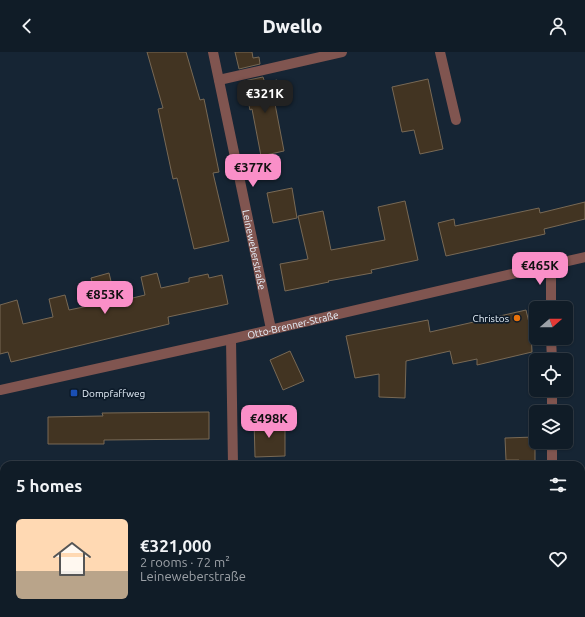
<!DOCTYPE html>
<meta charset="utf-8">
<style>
:root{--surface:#101c27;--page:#19252f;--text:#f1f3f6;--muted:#9ca1a7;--line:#303a44;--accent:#fa8fc8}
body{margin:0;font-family:Ubuntu,sans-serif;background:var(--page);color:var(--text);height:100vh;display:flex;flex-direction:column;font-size:15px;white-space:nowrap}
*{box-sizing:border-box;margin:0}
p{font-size:13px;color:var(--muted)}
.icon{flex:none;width:22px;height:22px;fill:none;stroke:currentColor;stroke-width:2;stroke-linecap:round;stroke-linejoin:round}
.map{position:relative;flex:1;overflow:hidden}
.details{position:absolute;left:0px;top:409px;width:585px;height:156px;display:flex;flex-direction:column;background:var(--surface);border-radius:12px 12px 0 0;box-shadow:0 1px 3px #0004,0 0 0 1px var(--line)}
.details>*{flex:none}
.needle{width:26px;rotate:70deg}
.controls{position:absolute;left:529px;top:249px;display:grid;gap:8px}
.controls a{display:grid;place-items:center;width:44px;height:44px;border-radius:6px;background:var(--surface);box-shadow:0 1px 3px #0004,0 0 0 1px var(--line);font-size:20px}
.price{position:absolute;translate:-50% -34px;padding:0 9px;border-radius:8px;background:var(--accent);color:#111;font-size:13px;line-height:26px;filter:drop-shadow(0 1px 2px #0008)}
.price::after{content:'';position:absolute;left:50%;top:24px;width:12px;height:9px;margin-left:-6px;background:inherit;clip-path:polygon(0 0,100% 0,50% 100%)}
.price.active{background:#222;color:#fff}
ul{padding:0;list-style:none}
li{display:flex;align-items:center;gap:12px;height:100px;padding:0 16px}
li+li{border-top:1px solid var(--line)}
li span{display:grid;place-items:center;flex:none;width:112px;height:80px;border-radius:6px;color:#555}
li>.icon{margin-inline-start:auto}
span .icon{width:48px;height:48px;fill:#fffc;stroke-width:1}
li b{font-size:17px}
h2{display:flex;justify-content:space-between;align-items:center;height:48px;padding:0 16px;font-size:17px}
header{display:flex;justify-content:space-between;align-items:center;height:52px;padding:0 16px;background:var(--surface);font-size:18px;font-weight:800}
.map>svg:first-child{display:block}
</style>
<header><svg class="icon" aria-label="back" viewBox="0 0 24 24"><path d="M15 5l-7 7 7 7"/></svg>Dwello<svg class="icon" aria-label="person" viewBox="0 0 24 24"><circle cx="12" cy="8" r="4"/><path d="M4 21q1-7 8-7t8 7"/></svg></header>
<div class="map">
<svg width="585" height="565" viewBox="0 0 585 565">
<rect width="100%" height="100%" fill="#162534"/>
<g fill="#423422" stroke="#786955">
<path d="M147,0h39l14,48 4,-1 15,73 -6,1 16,68 -35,8 -17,-71 -4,1 -15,-70 5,-1z"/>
<path d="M235,0h17l1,6 6,-1 1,7 -21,5z"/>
<path d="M263,25l2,6 12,-3 5,23 -7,1 9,47 -23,5 -9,-47 -2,1 -6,-29z"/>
<path d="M428,27l15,70 -23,5 -6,-24 -12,2 -10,-45z"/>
<path d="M292,136l5,30 -24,5 -6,-30z"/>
<path d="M405,149l13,59 -47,10 1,3 -44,8 1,1 -44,9 -5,-27 28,-5 -10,-43 25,-5 8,39 54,-10 -7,-33z"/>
<path d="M585,150v17l-41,10 1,5 -99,22 -8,-33 16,-4 1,7 84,-18 1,5z"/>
<path d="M109,221l7,29 29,-7 -4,-18 16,-4 4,15 28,-6v-4l19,-4 1,4 13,-3 6,29 -60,13 1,7 -158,38 -3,-10 -8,2v-49l17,-5 6,24 30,-7 -4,-18 16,-4 4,15 29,-6 -7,-26z"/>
<path d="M526,258l5,21 1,21 -55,13v-6l-24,5 -3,-13 -44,10 -1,37 -26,-1v-23l-24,4 -9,-42 82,-16 2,12z"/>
<path d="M290,299l14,30 -21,9 -13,-30z"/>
<path d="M209,360v27l-105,1v4h-56v-27l55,-1 -1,-3z"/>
<path d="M274,366v10h11v28l-30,1 -1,-38z"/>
<path d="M535,385v28h-16v-5h-13l-1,-22z"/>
</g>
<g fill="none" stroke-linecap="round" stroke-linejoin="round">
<g stroke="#805550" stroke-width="10">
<path id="s1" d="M213,0l58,277"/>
<path d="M440,0l16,68"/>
<path d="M219,28l123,-28"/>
<path d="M551,212v44"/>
<path d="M551,286l1,22"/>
<path d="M231,287l2,126"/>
<path id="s2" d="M0,338l231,-51 354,-82"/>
<path d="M552,338v22"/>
<path d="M552,390v23"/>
<path d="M27,561l1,4"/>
<path d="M236,561v4"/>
<path d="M554,561v4"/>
</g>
</g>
<circle fill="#e8710a" stroke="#0d1b2a" stroke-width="1.5" cx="517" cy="266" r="4"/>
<rect fill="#1a4fb4" stroke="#0d1b2a" stroke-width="1.5" x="70" y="337" width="8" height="8" rx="2"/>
<g text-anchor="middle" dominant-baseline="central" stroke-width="3.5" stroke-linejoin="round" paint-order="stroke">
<g font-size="10" fill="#e8f3fd" stroke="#0d1b2a">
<text stroke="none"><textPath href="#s1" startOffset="202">Leineweberstraße</textPath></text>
<text stroke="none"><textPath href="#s2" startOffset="300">Otto-Brenner-Straße</textPath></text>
</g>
<g font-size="10" fill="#e8f3fd" stroke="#0d1b2a" text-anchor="end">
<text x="509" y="266">Christos</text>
<text x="82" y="341" text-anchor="start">Dompfaffweg</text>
</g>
</g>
</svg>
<div class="controls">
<a><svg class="needle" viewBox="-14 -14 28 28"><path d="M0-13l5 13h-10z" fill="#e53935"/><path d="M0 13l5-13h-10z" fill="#9ca1a7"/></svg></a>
<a><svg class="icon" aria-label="locate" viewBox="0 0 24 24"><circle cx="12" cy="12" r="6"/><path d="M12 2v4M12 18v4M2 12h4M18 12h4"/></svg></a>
<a><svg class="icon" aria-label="layers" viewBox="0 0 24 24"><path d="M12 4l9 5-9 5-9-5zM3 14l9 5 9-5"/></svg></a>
</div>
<b class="price active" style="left:265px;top:62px">€321K</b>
<b class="price" style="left:253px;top:136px">€377K</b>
<b class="price" style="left:540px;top:234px">€465K</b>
<b class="price" style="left:105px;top:263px">€853K</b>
<b class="price" style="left:269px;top:387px">€498K</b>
<section class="details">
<h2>5 homes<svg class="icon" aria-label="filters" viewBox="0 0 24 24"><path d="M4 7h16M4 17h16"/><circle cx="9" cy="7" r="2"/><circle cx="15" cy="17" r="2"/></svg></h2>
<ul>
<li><span style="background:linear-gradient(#ffd9b3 65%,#b9a48a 0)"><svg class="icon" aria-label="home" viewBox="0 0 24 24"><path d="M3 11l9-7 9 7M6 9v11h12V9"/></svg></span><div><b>€321,000</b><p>2 rooms · 72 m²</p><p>Leineweberstraße</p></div><svg class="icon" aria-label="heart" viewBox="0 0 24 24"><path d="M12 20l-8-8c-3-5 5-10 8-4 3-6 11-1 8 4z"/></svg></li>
</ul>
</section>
</div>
